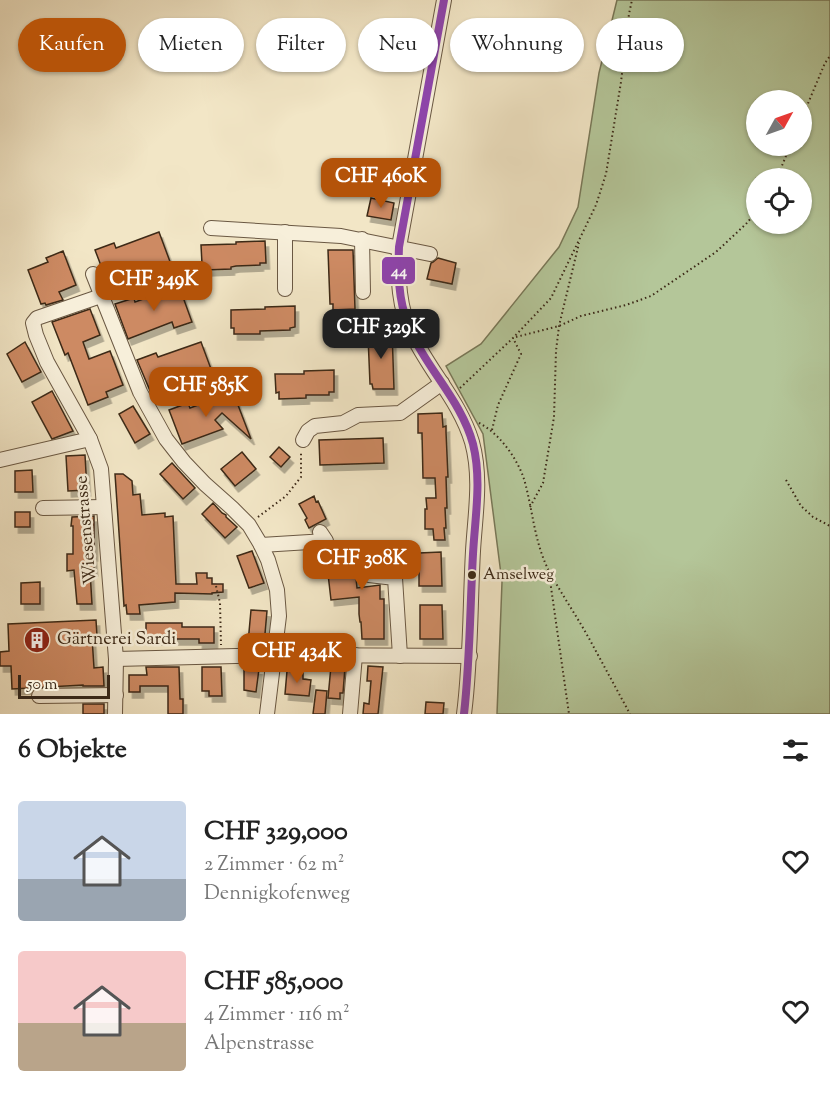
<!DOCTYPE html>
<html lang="de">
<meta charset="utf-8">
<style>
:root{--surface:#fff;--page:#f6f6f6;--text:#222;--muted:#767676;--accent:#b45309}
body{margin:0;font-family:"Sorts Mill Goudy",serif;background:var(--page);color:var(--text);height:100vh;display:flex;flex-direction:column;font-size:22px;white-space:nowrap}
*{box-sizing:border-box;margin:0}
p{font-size:20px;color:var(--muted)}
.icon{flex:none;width:33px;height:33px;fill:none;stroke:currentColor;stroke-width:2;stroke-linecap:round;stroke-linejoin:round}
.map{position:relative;height:714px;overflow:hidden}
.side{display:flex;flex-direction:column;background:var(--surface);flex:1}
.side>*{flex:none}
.banner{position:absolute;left:18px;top:18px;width:795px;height:54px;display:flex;gap:12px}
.needle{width:39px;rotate:50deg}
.fabs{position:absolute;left:746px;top:90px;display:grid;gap:12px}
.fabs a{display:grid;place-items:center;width:66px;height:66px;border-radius:50%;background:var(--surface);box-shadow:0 2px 4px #0004;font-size:30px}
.scale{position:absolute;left:18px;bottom:15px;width:92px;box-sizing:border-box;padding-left:6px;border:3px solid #3c2917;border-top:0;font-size:16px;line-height:21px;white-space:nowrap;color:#3c2917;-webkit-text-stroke:4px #f7efda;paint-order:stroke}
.price{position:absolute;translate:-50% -51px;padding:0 14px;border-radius:12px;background:var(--accent);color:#fff;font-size:20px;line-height:39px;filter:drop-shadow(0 2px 3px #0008)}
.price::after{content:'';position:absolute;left:50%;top:36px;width:18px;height:14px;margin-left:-9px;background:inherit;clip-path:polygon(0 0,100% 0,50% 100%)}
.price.current{background:#222;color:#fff}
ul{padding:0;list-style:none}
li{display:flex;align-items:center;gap:18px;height:150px;padding:0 18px}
li span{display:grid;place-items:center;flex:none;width:168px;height:120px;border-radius:6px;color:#555}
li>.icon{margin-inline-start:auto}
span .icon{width:72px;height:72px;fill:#fffc;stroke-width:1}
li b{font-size:26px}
h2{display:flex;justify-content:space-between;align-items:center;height:72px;padding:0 18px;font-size:26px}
.pill{padding:0 21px;border-radius:27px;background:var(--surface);box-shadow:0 2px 4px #0004;font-size:21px;line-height:54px}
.pill.current{background:var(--accent);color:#fff}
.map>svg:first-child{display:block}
</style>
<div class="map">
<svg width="830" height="714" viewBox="0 0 830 714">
<defs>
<filter id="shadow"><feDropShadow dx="3.5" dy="6" stdDeviation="0" flood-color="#0004"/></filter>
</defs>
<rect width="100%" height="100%" fill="#f2e6c6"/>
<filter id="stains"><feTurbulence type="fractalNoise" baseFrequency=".00333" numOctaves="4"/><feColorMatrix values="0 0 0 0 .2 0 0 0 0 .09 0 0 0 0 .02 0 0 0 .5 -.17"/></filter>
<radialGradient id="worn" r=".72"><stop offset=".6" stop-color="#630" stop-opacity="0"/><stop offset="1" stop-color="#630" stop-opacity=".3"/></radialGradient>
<path fill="#b4c699" stroke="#787858" stroke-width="1.5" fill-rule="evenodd" d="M617,0h213v714h-333l5,-132 -19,-148 -37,-68 35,-22 78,-97 19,-40 21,-134zM756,100h45v46h-45zM756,178h45v46h-45z"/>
<g fill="#cd8a63" stroke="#3c2917" stroke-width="1.5" filter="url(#shadow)">
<path d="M371,198l23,5 -3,17 -24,-4z"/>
<path d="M159,232l13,35 -18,7 -2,-6 -44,16 -13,-34 19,-7 2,5z"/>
<path d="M265,241l1,22h-6v2l-24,1 -5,1v2l-26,1v-6h-3l-1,-19 35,-1v-2z"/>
<path d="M328,250h25l2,59 -22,1v-6h-3z"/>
<path d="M63,251l13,34 -17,7 4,8 -17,5 -1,-2 -4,1 -13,-34 20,-8 -2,-4z"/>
<path d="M438,258l18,5 -4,21 -25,-5 4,-16 2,-1z"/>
<path d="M179,286l13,36 -18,6 -2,-6 -44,17 -13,-35 19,-6 1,4z"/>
<path d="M295,306v21l-5,1v2l-30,1v3h-26v-6h-3v-18l34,-1v-2z"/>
<path d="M90,309l10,26 -17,7 6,17 21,-8 13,34 -17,7 2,5 -20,8 -20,-52 -3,2 -13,-33z"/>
<path d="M392,330l2,59h-21l-1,-5h-2l-2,-48h3v-5z"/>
<path d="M25,342l16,30 -19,10 -15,-28z"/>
<path d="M201,342l13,35 -17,6 -2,-5 -44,15 -14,-33 19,-7 2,4z"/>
<path d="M334,370v22h-5v3h-23v3l-27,1v-7l-3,1 -1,-19h29v-3z"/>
<path d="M52,391l21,40 -21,8 -20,-37z"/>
<path d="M233,392l18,47 -29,-26 -7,7 8,9 -41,15 -13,-34 19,-7 2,5z"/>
<path d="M133,406l17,28 -15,9 -16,-29z"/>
<path d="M442,413l1,14 3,-1v6l2,45h-2l1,31h-2l1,20h-2l1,12h-11l-1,-11h-8v-20h2l-1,-11h10l-1,-20h-12l-1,-45h-4v-19z"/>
<path d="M383,438l1,25 -64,2 -1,-25z"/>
<path d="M279,447l11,10 -9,10 -11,-10z"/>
<path d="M242,452l14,17 -21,17 -14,-17z"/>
<path d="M85,455l2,35 -19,1 -2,-35z"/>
<path d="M172,463l23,25 -12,11 -23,-25z"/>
<path d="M32,470l1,22h-18v-21z"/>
<path d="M115,474h8l9,7 1,14 7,-1 2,21 23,-2v4l8,-1 3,68h21l-1,-11h11v5h5v6h11v8l-11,1v1l-37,-1v9l-36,3 1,9h-13l-1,-9 -2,1z"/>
<path d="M314,496l2,6 2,-1 8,18 -17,9 -4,-8 2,-2 -8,-14z"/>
<path d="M213,503l9,10 4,2v2l11,10 -12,11 -23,-24z"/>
<rect x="15" y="512" width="15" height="15"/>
<path d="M94,516v39h-1l1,15 -4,1 2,33h-15l-3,-34 -7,1v-17h6v-28h-2l1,-9z"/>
<path d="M370,547v8l18,-2 2,11 -35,4 2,20 23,-3v14h4v40h-22l-1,-17h-1l-1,-8v-17l-28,3 -3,-26 17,-2 -2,-22z"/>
<path d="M252,551l12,32 -15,5 -12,-32z"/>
<path d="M441,552l1,34h-23v-33z"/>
<path d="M40,582v22h-19v-21z"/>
<path d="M420,605h22l1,34h-23z"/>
<path d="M251,610l16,1 -3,34 -16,-2z"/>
<path d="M96,620l1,16 -5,1 2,31 9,-1 1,19h-21v-1l-71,4 -1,-23h-11v-14l9,-1 -1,-27z"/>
<path d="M146,623h36v4h32v16h-15v-4h-53z"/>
<path d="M331,666l14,1 -2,26h-3v6l-12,-1z"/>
<path d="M368,666l15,1 -5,47h-15l1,-11 5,1 2,-23h-4z"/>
<path d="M146,667h33l1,32h3v15h-15v-28h-28v6h-11v-17h18z"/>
<path d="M202,667h19l1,29h-13v-5h-7z"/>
<path d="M244,667l15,2 -3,23 -12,-2z"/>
<path d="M287,671l16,2v6l8,1 -2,16 -24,-2z"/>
<path d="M316,690l11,1 -2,23h-12z"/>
<path d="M426,702l18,1 -1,11h-18z"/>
<rect x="83" y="704" width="21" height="10"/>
</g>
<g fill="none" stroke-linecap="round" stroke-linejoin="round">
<g stroke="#6a5843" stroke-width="16">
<g id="minor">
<path d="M444,0l-45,247c-1,31 -1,61 14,89 18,37 47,66 59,106 10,36 3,73 1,109 -3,54 -2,109 -9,163"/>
<path d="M211,228l130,8 89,18"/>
<path d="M362,239l1,53"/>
<path d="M93,274l47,118 26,47 18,23 21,22 27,24 17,17 12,20 7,15 9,30 2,26 -12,98"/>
<path d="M285,289v-57"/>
<path d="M101,296l-64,22 -4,5 3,12 11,27 43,77 11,30 15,190 -1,55"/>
<path d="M303,440l5,-9 7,-5 28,-3 15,-8 42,-2 42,-30"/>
<path d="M0,460l90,-21"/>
<path d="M43,508l61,-1"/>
<path d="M261,545l65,-4 -6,-9"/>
<path d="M369,575l26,3 5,78"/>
<path d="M116,659l158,-4 196,1"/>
<path d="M39,696l77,-1"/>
<path d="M350,714l5,-59"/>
</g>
</g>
<g stroke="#3c2917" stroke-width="2" stroke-dasharray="1.5 3" stroke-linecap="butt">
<path d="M801,120l24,-57 5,-7"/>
<path d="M777,178l13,-32"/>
<path d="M516,337l43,-11 22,-10 45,-11 25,-9 65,-44 30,-28 10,-12"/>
<path d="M460,388l53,-50 38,-40 45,-93 10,-31 15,-92 8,-68 3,-14"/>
<path d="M479,423c20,10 38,35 45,56 9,31 10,63 25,92 13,24 29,47 42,71 13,24 26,48 39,72"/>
<path d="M492,430l6,-25 23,-51 -8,-16"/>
<path d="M786,480l15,26 12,11 17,9"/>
<path d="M530,507l13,-24 11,-66 2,-66 3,-25 20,-83"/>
<path d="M258,517l28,-21 15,-19v-25"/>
<path d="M549,573l20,141"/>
<path d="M216,586l4,17 1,42"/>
</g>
<use href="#minor" stroke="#f7efda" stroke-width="14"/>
<g stroke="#f7efda" stroke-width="12">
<path id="bus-1" d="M444,0l-45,247c-1,26 -1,52 9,77 16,43 53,75 65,120 9,36 2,73 0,110 -3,53 -3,107 -9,160"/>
</g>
<use href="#bus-1" stroke="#8e44ad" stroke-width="8"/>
</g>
<defs>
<g id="building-disc" transform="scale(1.35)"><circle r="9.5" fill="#8f2418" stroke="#f7efda"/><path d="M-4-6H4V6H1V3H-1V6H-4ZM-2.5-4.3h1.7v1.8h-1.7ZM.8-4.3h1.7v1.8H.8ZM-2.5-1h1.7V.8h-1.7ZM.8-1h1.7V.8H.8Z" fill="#fff"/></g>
</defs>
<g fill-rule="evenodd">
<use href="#building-disc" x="37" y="640"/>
</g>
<circle fill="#3c2917" stroke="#f7efda" stroke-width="2" cx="472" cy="575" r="5"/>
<g text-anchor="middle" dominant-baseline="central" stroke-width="5" stroke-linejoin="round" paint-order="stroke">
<g font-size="16" fill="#3c2917" stroke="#f7efda" text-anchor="start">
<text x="483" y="575">Amselweg</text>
</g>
<g font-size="18" fill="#3c2917" stroke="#f7efda">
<text transform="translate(87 530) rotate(-95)">Wiesenstrasse</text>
</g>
<g font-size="18" fill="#3c2917" stroke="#f7efda" text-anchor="start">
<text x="57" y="640">Gärtnerei Sardi</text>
</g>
</g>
<rect stroke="#f7efda" stroke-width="2" x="381" y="256" width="35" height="29" rx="6" fill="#8e44ad"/>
<g font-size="16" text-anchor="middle" font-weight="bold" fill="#fff">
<text x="399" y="276">44</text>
</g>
<rect width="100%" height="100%" filter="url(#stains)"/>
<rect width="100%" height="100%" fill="url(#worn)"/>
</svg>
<div class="fabs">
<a><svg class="needle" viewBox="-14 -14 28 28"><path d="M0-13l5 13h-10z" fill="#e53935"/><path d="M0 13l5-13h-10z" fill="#767676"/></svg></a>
<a><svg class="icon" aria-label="locate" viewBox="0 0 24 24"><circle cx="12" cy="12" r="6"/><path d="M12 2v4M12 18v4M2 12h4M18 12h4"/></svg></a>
</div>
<div class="scale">50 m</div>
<b class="price" style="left:381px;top:209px">CHF 460K</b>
<b class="price" style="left:154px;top:312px">CHF 349K</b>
<b class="price current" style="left:381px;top:360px">CHF 329K</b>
<b class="price" style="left:206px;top:418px">CHF 585K</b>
<b class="price" style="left:362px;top:591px">CHF 308K</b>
<b class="price" style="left:297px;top:684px">CHF 434K</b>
<div class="banner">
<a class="pill current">Kaufen</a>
<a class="pill">Mieten</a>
<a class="pill">Filter</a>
<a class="pill">Neu</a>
<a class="pill">Wohnung</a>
<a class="pill">Haus</a>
</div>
</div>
<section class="side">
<h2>6 Objekte<svg class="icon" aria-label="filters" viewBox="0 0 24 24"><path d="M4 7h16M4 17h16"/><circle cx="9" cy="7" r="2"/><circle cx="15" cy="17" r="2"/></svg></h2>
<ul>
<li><span style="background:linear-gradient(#c9d6e8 65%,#9aa5b1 0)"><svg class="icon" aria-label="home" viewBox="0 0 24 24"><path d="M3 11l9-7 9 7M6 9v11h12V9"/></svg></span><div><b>CHF 329,000</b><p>2 Zimmer · 62 m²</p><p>Dennigkofenweg</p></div><svg class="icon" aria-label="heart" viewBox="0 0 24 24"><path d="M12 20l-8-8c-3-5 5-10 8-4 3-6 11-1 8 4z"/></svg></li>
<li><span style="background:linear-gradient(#f6c9c9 60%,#b9a48a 0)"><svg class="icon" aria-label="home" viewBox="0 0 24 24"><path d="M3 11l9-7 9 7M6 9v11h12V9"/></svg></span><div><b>CHF 585,000</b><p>4 Zimmer · 116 m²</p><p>Alpenstrasse</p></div><svg class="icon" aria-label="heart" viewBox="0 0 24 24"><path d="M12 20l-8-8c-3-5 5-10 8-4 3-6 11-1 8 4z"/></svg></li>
</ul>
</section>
